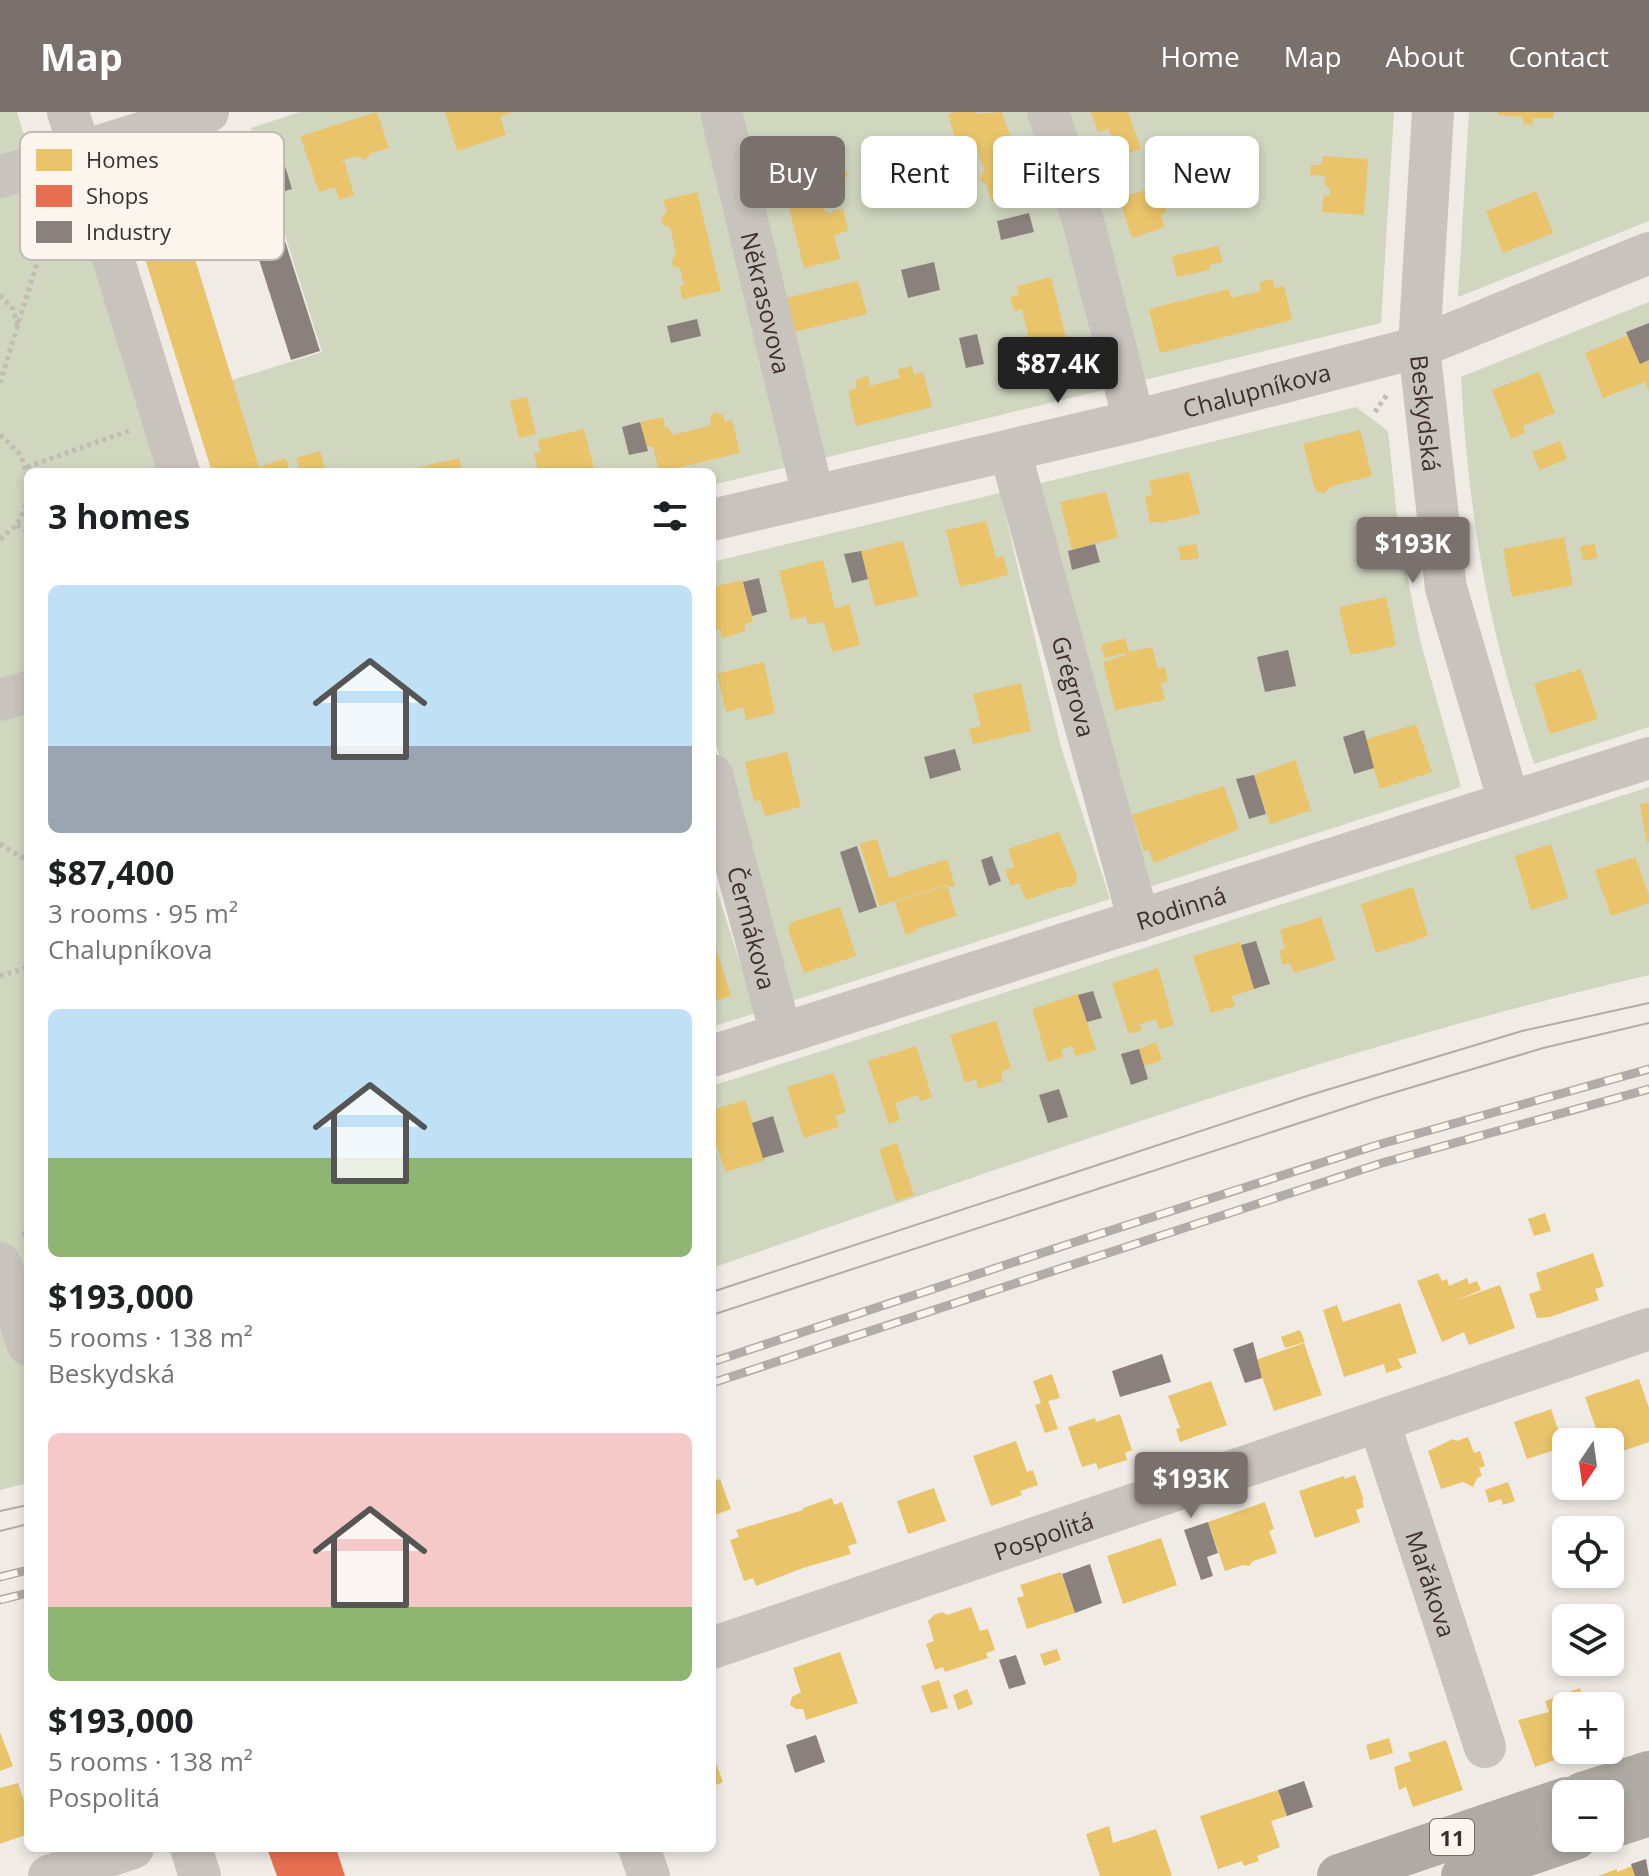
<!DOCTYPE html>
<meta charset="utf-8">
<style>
:root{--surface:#fff;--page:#f6f6f6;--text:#202124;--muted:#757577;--accent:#7a716c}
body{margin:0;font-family:"Open Sans",sans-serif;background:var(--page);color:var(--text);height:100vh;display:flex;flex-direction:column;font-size:30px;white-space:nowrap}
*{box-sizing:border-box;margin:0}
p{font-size:26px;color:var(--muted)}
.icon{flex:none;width:44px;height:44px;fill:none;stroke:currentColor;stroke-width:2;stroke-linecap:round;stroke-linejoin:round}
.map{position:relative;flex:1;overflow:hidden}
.panel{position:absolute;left:24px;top:356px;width:692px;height:1384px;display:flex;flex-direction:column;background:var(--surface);border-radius:12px;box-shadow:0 4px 12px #0003}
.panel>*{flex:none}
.hud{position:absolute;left:740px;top:24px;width:760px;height:72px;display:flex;gap:16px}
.needle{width:52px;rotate:193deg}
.controls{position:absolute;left:1552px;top:1316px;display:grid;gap:16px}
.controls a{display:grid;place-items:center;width:72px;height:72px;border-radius:12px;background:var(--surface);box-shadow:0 4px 12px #0003;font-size:40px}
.price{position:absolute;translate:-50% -68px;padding:0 18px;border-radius:8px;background:var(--accent);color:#fff;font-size:26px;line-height:52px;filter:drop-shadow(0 2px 4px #0008)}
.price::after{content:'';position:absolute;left:50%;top:48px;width:24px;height:18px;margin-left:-12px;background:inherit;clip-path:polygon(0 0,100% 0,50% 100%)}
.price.active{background:#222;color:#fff}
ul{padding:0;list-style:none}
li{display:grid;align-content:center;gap:16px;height:424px;padding:0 24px}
li span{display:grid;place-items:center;height:248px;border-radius:12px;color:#555}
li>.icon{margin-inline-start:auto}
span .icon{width:144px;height:144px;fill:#fffc;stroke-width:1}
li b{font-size:34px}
h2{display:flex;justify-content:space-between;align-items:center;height:96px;padding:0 24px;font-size:34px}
.tag{padding:0 28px;border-radius:12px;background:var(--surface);box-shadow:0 4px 12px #0003;font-size:28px;line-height:72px}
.tag.active{background:var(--accent);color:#fff}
header{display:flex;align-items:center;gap:48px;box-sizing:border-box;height:112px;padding:0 40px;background:var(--accent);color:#fff}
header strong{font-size:38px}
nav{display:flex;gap:44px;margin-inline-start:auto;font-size:28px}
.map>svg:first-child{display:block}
</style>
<header>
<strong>Map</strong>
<nav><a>Home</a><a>Map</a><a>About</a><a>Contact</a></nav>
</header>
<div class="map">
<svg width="1649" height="1764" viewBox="0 0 1649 1764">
<rect width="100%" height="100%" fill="#f0ebe5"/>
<g fill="#d1d6bf">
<path d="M0,0h17l11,36 -28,9z"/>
<path d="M300,0h399l14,42 74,313 -75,18v-13h-500l-74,-286 7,-4 2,3 23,-7 62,202 90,-28 -71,-224z"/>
<path d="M739,0h288l38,117 38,161 -279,68z"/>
<path d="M1067,0h327l-13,211 -241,58z"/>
<path d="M1469,0h180v109l-191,76z"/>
<path d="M80,39l99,321h-151v809l-28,-18v-1086z"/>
<path d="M1649,190v425l-115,37c-10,-31 -20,-62 -29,-94 -26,-96 -39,-194 -44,-293z"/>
<path d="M1356,295l32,24 11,104 21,105 41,147 -315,101 -109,-404z"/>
<path d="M1000,381l61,254 49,152 -318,102 -56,-176 -24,-99v-164z"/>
<path d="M1649,675v188c-319,74 -628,186 -937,293v-182z"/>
<path d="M712,763l44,138 -44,14z"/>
<path d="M28,1192v179l-28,7v-176z"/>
</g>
<g fill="#e9c46a">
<path d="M377,0l12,36 -18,5 -6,7 -8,-4 -15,4v4l2,-4 10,35 -15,5 -4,-13 -16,5 -19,-56z"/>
<path d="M445,0h66v1l-11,3 6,19 -49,16z"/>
<path d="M955,0h20v2l27,-2 25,79 -35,11 -6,-17 -7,-6 5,-9 -7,-22 -8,-2 -1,-4 -11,4 -9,-32z"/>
<path d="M1091,0h37l13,37 -22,7 -10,-27 -11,3z"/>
<path d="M1498,0h56l-1,6h-20v7l-10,-1v-7l-25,-2z"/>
<path d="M817,37l3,8 19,-4 9,23 -23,8 1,7 -5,4 4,17 8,2 -1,-3 11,-2 5,22 -14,4 6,24 -36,9 -24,-96 37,-9 -1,-2 -16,4 -3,-11z"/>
<path d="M1323,44l45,3 -4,56 -42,-3 2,-17 6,1v-7l-6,-6 2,-7 -16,-1 1,-10h10z"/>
<path d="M170,66l89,289 27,-9 4,14h-78l-88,-280 15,-4 -1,-2z"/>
<path d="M1152,76l4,13h7l3,5v6l-5,3 4,12 -33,11 -13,-40z"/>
<path d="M1536,79l17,42 -50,20 -17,-42z"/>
<path d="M697,80l24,99 -39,8 -2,-13h4l-4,-18 -6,-1 -3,-6 5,-7 -6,-27 -6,-1 -3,-8 6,-6 -4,-12z"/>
<path d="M1218,134l5,16 -14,3 1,5 -33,7 -5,-21z"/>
<path d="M1051,165l19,76 -35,8 -2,-9 -9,2 -3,-13 8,-3 -7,-29 -8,2 -4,-14 9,-2 -2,-9z"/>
<path d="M1273,167l1,9 10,-2 8,34 -132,33 -11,-44 80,-20 2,9 30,-7 -2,-9z"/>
<path d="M858,169l9,33 -73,18 -8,-34z"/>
<path d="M1629,223l11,29 9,-4v32l-4,-10 -42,16 -18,-45z"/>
<path d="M912,254l2,9 9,-3 9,35 -76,19 -8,-35 9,-3 -2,-8 13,-4 2,10 30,-8 -2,-9z"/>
<path d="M1539,260l16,41 -32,13 2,7 -14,6 -19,-49z"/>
<path d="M527,285l9,37 -17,4 -9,-37z"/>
<path d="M715,300l9,4 1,6 7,-2 8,33 -81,19 -6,-25 -7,-1 -6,-24 23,-5 2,6 -3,3 6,1 4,8 38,-9 1,-10z"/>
<path d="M584,317l11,43h-57l-4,-18 7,-2 -3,-12z"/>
<path d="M1360,318l12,46 -40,10 -8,7 -7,-2 -3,-5 -11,-42z"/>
<path d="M1560,329l7,18 -27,11 -8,-18z"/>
<path d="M320,339l6,21h-26l-4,-14z"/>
<path d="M459,346l4,14h-59v-1z"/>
<path d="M1189,360l11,42 -40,9 -1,-2 -9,2 -5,-27 7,-1 -3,-14z"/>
<path d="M1106,380l12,45 -46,13 -12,-48z"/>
<path d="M986,409l10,37 7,-2 5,19 -48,12 -14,-57z"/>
<path d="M1564,425l9,48 -61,12 -9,-48z"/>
<path d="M903,429l15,55 -43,10 -14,-55z"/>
<path d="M1196,432l3,14 -18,3 -3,-14z"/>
<path d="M1595,432l2,14 -14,3 -3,-15z"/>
<path d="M823,448l12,49 14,-5 11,41 -28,7 -8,-30 -16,3 -2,-9 -15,4 -12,-49z"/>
<path d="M743,468l10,42 -9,2 2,7 -24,7 -2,-8 -8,2v-45z"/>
<path d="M1386,485l10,49 -46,9 -11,-48z"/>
<path d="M1125,526l4,14 23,-5 6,22 7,-2 3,14 -7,2 4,17 -50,10 -12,-48 23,-7v-2l-21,5 -4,-13z"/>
<path d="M764,550l11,51 -29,7 -3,-13 -17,5 -9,-38z"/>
<path d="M1581,557l17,50 -48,15 -16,-50z"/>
<path d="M1021,571l10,48 -58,13 -4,-15 12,-3 -8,-32z"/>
<path d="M1416,612l16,48 -52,17 -15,-49z"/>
<path d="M787,640l14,55 -36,9 -5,-16 -6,1 -9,-39z"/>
<path d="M1295,648l16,50 -41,14 -16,-49z"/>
<path d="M1224,674l15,43 -85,34 -5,-13 -5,1 -12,-36z"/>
<path d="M1649,691v39l-2,1 -7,-39z"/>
<path d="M1059,720l18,44 -1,7 -6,4h-7l-37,13 -7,-17 -8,3 -6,-16 9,-3 -6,-18z"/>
<path d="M877,727l12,39 58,-19 8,27 -7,1 -1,-2 -68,21 -19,-62z"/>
<path d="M1551,732l17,54 -37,12 -16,-54z"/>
<path d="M1635,745l14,38v8l-38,13 -16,-46z"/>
<path d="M947,774l10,30 -39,12v2l-12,5 -11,-33z"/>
<path d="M1413,775l15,49 -52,17 -15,-49z"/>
<path d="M840,795l16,49 -52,17 -16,-44 4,-7z"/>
<path d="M1321,805l14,43 -41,13 -4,-10 -7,2 -4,-14 6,-3 -5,-18z"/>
<path d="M713,827l18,57 -19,6v-62z"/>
<path d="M1240,830l14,47 -22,7 3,10 -24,7 -18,-57z"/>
<path d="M1158,856l16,57 -15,4 -3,-10 -16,5 2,6 -13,4 -17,-51z"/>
<path d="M1078,882l18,56 -20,6 -4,-10 -11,4 2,7 -15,5 -16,-53z"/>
<path d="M996,909l15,47 -10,4 2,9 -25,8 -2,-10 -11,4 -15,-48z"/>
<path d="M1156,930l6,18 -18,6 -5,-17z"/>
<path d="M916,934l16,51 -12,4 -2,-6 -23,8 5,17 -11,4 -21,-63z"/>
<path d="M834,961l12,39 -11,4 4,11 -35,11 -17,-51z"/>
<path d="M745,988l20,60 -39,12 -10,-28 -4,1v-35z"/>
<path d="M897,1031l17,52 -18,6 -17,-52z"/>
<path d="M1545,1101l6,18 -17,5 -6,-17z"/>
<path d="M1593,1141l11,33 -9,3 4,11 -49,17 -13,1 -8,-24 12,-4 -5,-17z"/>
<path d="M1438,1161l4,8 5,-2 2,7 18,-8 2,6 8,-3 4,9 -27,11 46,-16 15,43 -46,17 -5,-13 -22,10 -25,-61z"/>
<path d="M1400,1191l17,50 -19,6 4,9 -16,5 -2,-9 -40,13 -21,-67 14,-5 6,17z"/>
<path d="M1300,1218l5,12 -20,6 -4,-11z"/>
<path d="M1304,1231l18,52 -48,16 -18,-51z"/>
<path d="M1052,1262l8,24 -12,3 10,28 -13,4 -10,-28 6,-2 -8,-22z"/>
<path d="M1639,1267l10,29v34l-38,13 -1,-13h-4l-2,-7 -5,2 -14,-40z"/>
<path d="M1211,1269l16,44 -47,17 -4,-13 4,-1 -12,-32z"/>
<path d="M1551,1297l13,38 -37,12 -13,-37z"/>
<path d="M1120,1302l12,36 -7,3 2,7 -29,9 -2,-6 -14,4 -14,-40 27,-9 1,4z"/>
<path d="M1468,1325l6,16 6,-2 5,15 -6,2 3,8 -5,2 -4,9 -10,-5 -22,7 -13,-38 25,-12 4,2z"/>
<path d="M1016,1329l11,31 6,-2 5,15 -18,6 2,4 -31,11 -18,-50z"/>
<path d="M1355,1363l9,25h-2l2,7 -8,3 4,12 -45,16 -16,-47 45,-15 1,3z"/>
<path d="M720,1367l11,30 -19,7v-34z"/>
<path d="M1508,1370l7,19 -12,4 -2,-6 -12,4 -4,-13z"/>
<path d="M934,1376l12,33 -38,13 -11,-33z"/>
<path d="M832,1386l2,7 8,-3 15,41 -9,3 3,8 -48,14 -47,18 -3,-8 -9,3 -14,-41 9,-3 -3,-7 67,-20v-2z"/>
<path d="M1265,1390l9,27 -5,2 8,22 -24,8 -4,5 -6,-1 -18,6 -17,-49z"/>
<path d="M1161,1426l16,47 -54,19 -16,-48z"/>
<path d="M1061,1460l14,41 -48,16 -10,-31 7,-2 -4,-11z"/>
<path d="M971,1495l9,24 8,-2 7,21 -9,3 2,5 -43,14 -2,-5 -8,3 -9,-26 8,-3 -6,-20 6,-6 8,-3 5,3z"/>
<path d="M1057,1537l4,11 -17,6 -4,-12z"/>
<path d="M840,1540l18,51 -52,17 -3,-11h-7l-6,-4 2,-8 9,-5 -8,-24z"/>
<path d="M1571,1550h33v1l-30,10z"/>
<path d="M939,1568l9,28 -17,5 -10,-27z"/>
<path d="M1580,1576l6,18h-20v44h17l-48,17 -17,-47 31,-8 -4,-11z"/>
<path d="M967,1577l6,15 -15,6 -5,-15z"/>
<path d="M0,1620l13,34 -13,5z"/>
<path d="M1389,1626l4,15 -23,7 -4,-15z"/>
<path d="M1446,1628l17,50 -50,17 -7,-20 -7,3 -5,-23 17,-6 -3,-8z"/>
<path d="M712,1640l11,30 -11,5z"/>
<path d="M18,1671l10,30v21l-28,10v-56z"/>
<path d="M1278,1678l9,26 -16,5 9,26 -23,9 2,5 -15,5 -2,-5 -24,8 -18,-53z"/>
<path d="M1109,1714l4,17 43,-14 16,47h-72l-14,-42z"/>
<path d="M1632,1754l3,10h-37l19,-7v3z"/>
</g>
<path fill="#e76f51" d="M267,1736h69l9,28h-68z"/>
<g fill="#8a817c">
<path d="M278,31l14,46 -18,5 -13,-45z"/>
<path d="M256,38l64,201 -29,9 -64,-201z"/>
<path d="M1029,101l5,19 -33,8 -4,-19z"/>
<path d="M934,150l6,28 -32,8 -7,-28z"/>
<path d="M697,207l4,17 -30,7 -4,-17z"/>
<path d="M1649,211v37l-9,4 -14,-32z"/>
<path d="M977,222l7,30 -18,4 -7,-30z"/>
<path d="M640,310l8,29 -19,4 -7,-28z"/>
<path d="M1095,432l5,18 -28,8 -4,-19z"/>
<path d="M861,439l7,28 -16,4 -8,-29z"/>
<path d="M759,466l8,34 -15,4 -9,-34z"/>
<path d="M1288,538l8,36 -31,6 -8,-35z"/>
<path d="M1364,618l10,38 -20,6 -11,-37z"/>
<path d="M955,637l6,21 -31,9 -6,-22z"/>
<path d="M1254,663l12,39 -17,5 -13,-40z"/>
<path d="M857,734l20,61 -18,6 -19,-61z"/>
<path d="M992,744l9,25 -12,5 -8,-26z"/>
<path d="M1256,829l14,43 -16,5 -13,-44z"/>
<path d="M1093,879l9,27 -15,4 -9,-27z"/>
<path d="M1139,937l9,30 -17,6 -10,-31z"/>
<path d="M1059,977l9,28 -20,6 -9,-28z"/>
<path d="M773,1004l11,36 -21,6 -11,-35z"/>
<path d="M1253,1230l9,36 -17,5 -12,-34z"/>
<path d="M1162,1242l9,28 -51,15 -8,-26z"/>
<path d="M1208,1410l10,31 -11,4 6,19 -12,4 -17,-50z"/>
<path d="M1090,1452l12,39 -27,10 -13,-39z"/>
<path d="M1016,1543l10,29 -17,5 -10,-29z"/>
<path d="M816,1623l9,27 -30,11 -9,-28z"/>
<path d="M1304,1669l9,26 -26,9 -9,-26z"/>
<path d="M1646,1747l3,17h-14l-4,-12z"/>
</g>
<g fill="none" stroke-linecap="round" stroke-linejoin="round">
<g stroke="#c2bbb6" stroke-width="5" stroke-dasharray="4 4" stroke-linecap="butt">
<path d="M0,183l13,14 5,18"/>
<path d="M0,271l56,-182"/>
<path d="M1375,300l13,-19"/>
<path d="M0,323l21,20 7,22"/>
<path d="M27,355l104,-37"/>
<path d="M17,413l11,6"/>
<path d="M0,427l17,-14 11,-24"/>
<path d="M0,732l28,17"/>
<path d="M0,864l28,-9"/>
<path d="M24,1124l4,-15"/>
</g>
<g stroke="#c9c3be" stroke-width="42">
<path d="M68,0l111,360"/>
<path id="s1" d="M721,0l92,383"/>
<path d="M1048,0l36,112 50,197"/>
<path id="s2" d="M1433,0l-14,235 27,241 63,214"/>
<path d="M0,65l208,-65"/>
<path id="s3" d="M1010,339l129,470"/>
<path id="s4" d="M712,408l422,-99 285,-74 230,-94"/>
<path d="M0,588l28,-8"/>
<path id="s5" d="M712,663l69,259"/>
<path id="s6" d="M712,944l937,-298"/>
<path d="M0,1151l28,82"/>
<path id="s7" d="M1379,1310l106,325"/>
<path id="s8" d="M712,1536l937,-319"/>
<path d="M191,1736l9,28"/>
<path d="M639,1736l10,28"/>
<path d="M49,1764l84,-28"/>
</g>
<g stroke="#afaaa4" stroke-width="44">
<path d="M1582,1682l67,-21"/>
<path d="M1610,1715l39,-13"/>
<path d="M1339,1764l227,-77"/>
<path d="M1463,1764l112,-38"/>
</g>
<g stroke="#b1aca8" stroke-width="2">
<path d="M712,1180l598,-197 212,-64 127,-28"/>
<path d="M712,1203l664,-217 167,-50 106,-25"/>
<path d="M0,1399l28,-6"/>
<path d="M0,1419l28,-7"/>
</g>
<g stroke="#b1aca8" stroke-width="9">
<g id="rail">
<path d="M712,1250l372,-123 293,-94 272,-76"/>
<path d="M712,1271l670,-220 267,-74"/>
<path d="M0,1465l28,-7"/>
<path d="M0,1488l28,-7"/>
</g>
</g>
<use href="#rail" stroke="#fbf5ee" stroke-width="6" stroke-dasharray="18" stroke-linecap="butt"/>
</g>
<g text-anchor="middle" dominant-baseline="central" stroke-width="8" stroke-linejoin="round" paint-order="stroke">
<rect fill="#fbf5ee" stroke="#756b66" stroke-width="2" x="1430" y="1707" width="44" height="36" rx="6"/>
<g font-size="22" font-weight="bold" fill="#3b302b">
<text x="1452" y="1725">11</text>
</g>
<g font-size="24" fill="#3b302b" stroke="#fbf5ee">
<text stroke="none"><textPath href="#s1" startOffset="196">Někrasovova</textPath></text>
<text stroke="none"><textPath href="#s4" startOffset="560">Chalupníkova</textPath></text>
<text stroke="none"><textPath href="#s2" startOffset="302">Beskydská</textPath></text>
<text stroke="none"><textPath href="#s3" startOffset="244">Grégrova</textPath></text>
<text stroke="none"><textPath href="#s6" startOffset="492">Rodinná</textPath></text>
<text stroke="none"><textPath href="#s5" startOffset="158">Čermákova</textPath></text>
<text stroke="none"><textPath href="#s8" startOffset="350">Pospolitá</textPath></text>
<text stroke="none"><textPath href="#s7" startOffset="170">Mařákova</textPath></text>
</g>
</g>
<rect x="20" y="20" width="264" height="128" rx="12" fill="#fbf5ee" stroke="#c1bab4" stroke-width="2"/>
<rect x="36" y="37" width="36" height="22" fill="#e9c46a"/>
<rect x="36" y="73" width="36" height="22" fill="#e76f51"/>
<rect x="36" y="109" width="36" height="22" fill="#8a817c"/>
<g font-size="22" fill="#3b302b">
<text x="86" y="56">Homes</text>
<text x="86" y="92">Shops</text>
<text x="86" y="128">Industry</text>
</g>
</svg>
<div class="controls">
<a><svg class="needle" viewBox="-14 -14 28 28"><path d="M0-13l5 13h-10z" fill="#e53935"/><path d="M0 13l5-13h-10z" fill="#757577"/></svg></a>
<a><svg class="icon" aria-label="locate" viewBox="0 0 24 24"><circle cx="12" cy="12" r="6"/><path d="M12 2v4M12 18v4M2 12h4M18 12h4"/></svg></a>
<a><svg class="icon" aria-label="layers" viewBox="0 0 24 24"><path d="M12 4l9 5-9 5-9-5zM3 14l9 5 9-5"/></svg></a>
<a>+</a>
<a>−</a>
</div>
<b class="price active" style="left:1058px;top:293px">$87.4K</b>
<b class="price" style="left:1413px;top:473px">$193K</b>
<b class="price" style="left:1191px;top:1408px">$193K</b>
<div class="hud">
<a class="tag active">Buy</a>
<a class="tag">Rent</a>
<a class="tag">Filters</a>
<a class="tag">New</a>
</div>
<section class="panel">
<h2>3 homes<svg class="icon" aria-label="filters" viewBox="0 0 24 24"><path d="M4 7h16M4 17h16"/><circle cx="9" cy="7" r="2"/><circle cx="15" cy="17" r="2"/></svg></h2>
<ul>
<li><span style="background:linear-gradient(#bfe0f5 65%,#9aa5b1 0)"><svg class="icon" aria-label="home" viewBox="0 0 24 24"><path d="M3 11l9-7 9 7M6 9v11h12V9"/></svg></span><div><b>$87,400</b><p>3 rooms · 95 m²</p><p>Chalupníkova</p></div></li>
<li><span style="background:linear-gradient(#bfe0f5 60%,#8fb573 0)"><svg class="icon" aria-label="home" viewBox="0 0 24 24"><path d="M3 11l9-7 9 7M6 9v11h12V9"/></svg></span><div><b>$193,000</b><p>5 rooms · 138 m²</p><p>Beskydská</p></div></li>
<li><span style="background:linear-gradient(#f6c9c9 70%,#8fb573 0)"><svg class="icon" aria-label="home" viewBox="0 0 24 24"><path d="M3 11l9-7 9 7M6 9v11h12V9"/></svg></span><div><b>$193,000</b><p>5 rooms · 138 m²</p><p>Pospolitá</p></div></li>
</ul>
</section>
</div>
